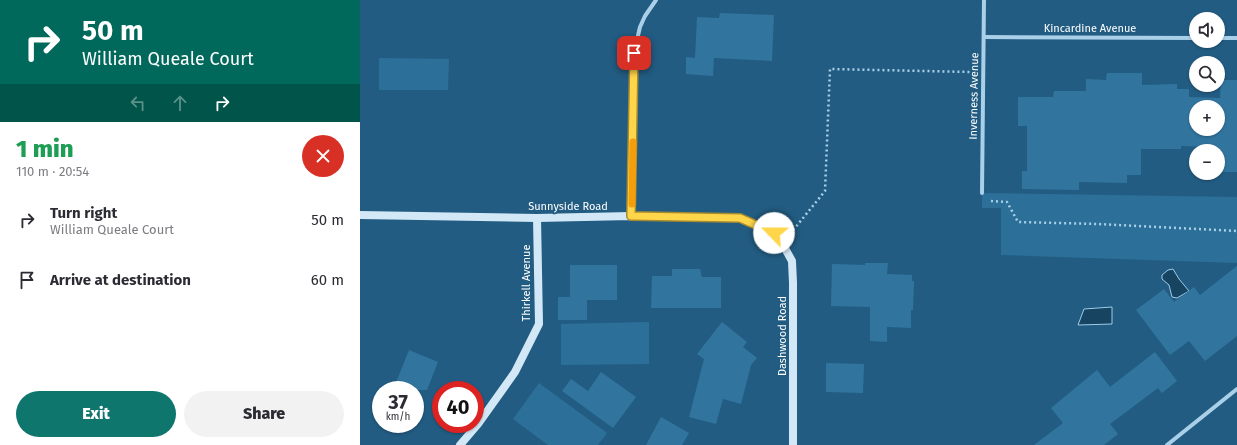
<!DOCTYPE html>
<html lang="en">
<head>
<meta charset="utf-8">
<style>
  :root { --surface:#fff; --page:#f2f2f3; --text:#2b2b33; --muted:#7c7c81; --accent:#0f766e }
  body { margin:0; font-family:"Fira Sans",sans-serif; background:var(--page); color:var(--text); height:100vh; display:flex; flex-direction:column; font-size:15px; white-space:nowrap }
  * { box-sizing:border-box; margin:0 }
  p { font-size:13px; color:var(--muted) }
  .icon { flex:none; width:22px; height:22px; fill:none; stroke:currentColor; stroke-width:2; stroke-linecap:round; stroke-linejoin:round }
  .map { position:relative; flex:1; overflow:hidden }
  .side { display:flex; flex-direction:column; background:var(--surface); width:360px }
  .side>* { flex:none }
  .banner { background:#00695c; color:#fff; overflow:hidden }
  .tools { position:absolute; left:829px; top:12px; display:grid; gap:8px }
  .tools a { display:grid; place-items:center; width:36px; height:36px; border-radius:50%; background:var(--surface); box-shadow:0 1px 3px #0004; font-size:20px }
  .speed { position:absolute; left:12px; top:381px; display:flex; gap:8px; font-size:20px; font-weight:700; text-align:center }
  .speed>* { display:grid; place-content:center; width:52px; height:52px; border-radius:50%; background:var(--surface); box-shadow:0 1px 3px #0004; line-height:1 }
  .speed small { font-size:10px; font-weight:400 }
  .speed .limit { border:6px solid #d22; background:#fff; color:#111 }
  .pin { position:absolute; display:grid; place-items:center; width:34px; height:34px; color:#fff; margin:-17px; border-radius:8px; box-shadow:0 2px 6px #0006 }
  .me { position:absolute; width:44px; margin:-22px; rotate:293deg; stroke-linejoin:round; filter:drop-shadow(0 0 3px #0008) }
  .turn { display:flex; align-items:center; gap:14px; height:84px; padding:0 16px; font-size:18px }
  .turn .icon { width:52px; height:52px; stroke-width:2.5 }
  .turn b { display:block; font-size:28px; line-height:34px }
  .lanes { display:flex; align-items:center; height:38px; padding:0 16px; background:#0003; justify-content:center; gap:20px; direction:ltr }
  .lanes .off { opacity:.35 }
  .round { display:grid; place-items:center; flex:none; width:42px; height:42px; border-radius:21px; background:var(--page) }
  .overview { display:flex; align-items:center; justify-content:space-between; height:68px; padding:0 16px }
  h1 { font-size:24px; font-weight:800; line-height:30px; color:#1e9e55 }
  .button { display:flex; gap:8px; margin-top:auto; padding:8px 16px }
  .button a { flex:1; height:46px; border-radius:24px; background:var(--accent); color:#fff; font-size:16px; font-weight:800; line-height:46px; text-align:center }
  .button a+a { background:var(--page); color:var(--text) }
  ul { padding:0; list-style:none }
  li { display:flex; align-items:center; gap:12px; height:60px; padding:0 16px }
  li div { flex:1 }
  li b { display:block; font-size:15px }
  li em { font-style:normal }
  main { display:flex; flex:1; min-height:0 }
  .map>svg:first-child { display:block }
</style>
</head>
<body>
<main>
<section class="side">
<div class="banner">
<div class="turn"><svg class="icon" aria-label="right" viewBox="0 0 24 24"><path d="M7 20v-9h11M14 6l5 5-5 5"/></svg><div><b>50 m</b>William Queale Court</div></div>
<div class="lanes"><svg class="icon off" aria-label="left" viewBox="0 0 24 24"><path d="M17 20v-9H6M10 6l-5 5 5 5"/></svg><svg class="icon off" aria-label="ahead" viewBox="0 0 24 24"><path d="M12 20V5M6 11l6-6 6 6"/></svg><svg class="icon" aria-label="right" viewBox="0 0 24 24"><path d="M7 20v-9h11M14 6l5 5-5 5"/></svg></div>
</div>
<div class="overview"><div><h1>1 min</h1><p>110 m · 20:54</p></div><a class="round" style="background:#d93025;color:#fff"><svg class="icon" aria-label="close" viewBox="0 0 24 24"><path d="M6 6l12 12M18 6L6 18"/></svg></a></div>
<ul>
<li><svg class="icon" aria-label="right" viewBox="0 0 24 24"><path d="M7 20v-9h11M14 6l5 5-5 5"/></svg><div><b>Turn right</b><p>William Queale Court</p></div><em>50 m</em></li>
<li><svg class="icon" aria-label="arrive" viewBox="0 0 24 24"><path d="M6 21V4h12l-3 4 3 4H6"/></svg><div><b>Arrive at destination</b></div><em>60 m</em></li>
</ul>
<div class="button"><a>Exit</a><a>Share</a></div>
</section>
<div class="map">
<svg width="877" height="445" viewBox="0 0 877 445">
  <rect width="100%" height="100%" fill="#225c82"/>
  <g fill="#2c709a">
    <polygon points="19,58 89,59 88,90 19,90"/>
    <polygon points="622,193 877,197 877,263 641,255 641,208 622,208"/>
    <polygon points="289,322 289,364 201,365 201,324"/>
    <polygon points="179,383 247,433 238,445 188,445 153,419"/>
  </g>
  <g fill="#174461" stroke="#9ccde9">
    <polygon points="813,269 819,279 829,291 817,298 812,297 809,285 802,279 802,275 808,270"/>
    <polygon points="752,307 752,324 718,325 724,309"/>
  </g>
  <g fill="#31759f" fill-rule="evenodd">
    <polygon points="360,13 414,15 412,61 354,58 353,76 326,74 326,57 335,58 337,17 359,18"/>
    <path d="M747 73H782V85L817 84V89H829V97L860 98 861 80H877V172H859L858 151H853V147L821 146V149H781V175H767V183L719 182V190L662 189V171H667V126H658V97H693L694 91H726V79L746 80ZM836 107H858V129H836Z"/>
    <polygon points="505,263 528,263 527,274 552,275 552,281 554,281 553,310 551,310 551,328 527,327 527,342 510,341 510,307 471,306 472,264 505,265"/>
    <polygon points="210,265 257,265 257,300 227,300 227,320 198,320 198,297 210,297"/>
    <polygon points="877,266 877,336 845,361 829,341 810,355 776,310 804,289 814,302 834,287 840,295"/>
    <polygon points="312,269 340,269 342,277 361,277 361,308 291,308 292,276 312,276"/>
    <polygon points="362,322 387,342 383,347 397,358 391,365 381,404 363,399 356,424 329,417 344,359 337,354"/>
    <polygon points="49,350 78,362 67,390 33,390"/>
    <polygon points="795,352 817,381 802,393 798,388 750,424 758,434 744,445 674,445 703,423 691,408 737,370 750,387"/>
    <polygon points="466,363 504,364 503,393 466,392"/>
    <polygon points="241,372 276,397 253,428 202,391 211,379 228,391"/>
    <polygon points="301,417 329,433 322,445 286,445"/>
  </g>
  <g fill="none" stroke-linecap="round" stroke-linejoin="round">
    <g stroke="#a9d0e8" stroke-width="2.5" stroke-dasharray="2 3" stroke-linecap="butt">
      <polyline points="631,201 647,202 658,222 738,224 877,231"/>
      <polyline points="430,234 465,191 470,69 611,72"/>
    </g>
    <g stroke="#a9d0e8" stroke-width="4">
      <polyline points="624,37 836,38"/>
      <polyline points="858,38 877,38"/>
      <polyline points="622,193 624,0"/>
      <polyline points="271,216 274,53 280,27 285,16 296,0"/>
      <polyline points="807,445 877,389"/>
    </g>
    <g stroke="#d3e8f6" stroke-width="8">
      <polyline points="0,215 177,218 271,216 380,218 413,233 422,243 432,261 433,283 433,445"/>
      <polyline points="100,445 118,424 155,372 179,324 177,218"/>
    </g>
  </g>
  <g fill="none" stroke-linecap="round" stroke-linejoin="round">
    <defs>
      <polyline id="route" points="274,53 271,216 380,218 414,233"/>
    </defs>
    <use href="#route" stroke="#a68a30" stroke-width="10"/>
    <use href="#route" stroke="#ffd54a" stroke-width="7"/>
    <polyline stroke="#f59e0b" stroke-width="7" points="272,204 273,142"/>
  </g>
  <g text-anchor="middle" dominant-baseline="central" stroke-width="4" stroke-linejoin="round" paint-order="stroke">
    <g font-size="11" fill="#fff" stroke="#225c82">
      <text x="730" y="28">Kincardine Avenue</text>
      <text transform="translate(614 96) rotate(-89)">Inverness Avenue</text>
      <text x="208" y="206">Sunnyside Road</text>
      <text transform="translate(166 283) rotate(-90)">Thirkell Avenue</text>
      <text transform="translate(422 336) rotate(-90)">Dashwood Road</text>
    </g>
  </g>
</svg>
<div class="tools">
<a><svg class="icon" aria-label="sound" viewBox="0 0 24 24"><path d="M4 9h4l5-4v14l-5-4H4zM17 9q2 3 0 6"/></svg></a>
<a><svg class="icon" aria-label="search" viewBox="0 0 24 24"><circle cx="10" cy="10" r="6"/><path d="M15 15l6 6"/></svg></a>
<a>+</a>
<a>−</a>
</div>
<div class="speed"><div>37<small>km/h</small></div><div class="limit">40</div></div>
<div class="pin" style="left:274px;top:53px;background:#d93025"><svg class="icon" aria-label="arrive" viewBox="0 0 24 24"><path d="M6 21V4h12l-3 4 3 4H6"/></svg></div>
<svg class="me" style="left:414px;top:233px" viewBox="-20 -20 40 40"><circle r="19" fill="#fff"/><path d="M0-13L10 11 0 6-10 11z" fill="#ffd54a"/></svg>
</div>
</main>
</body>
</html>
